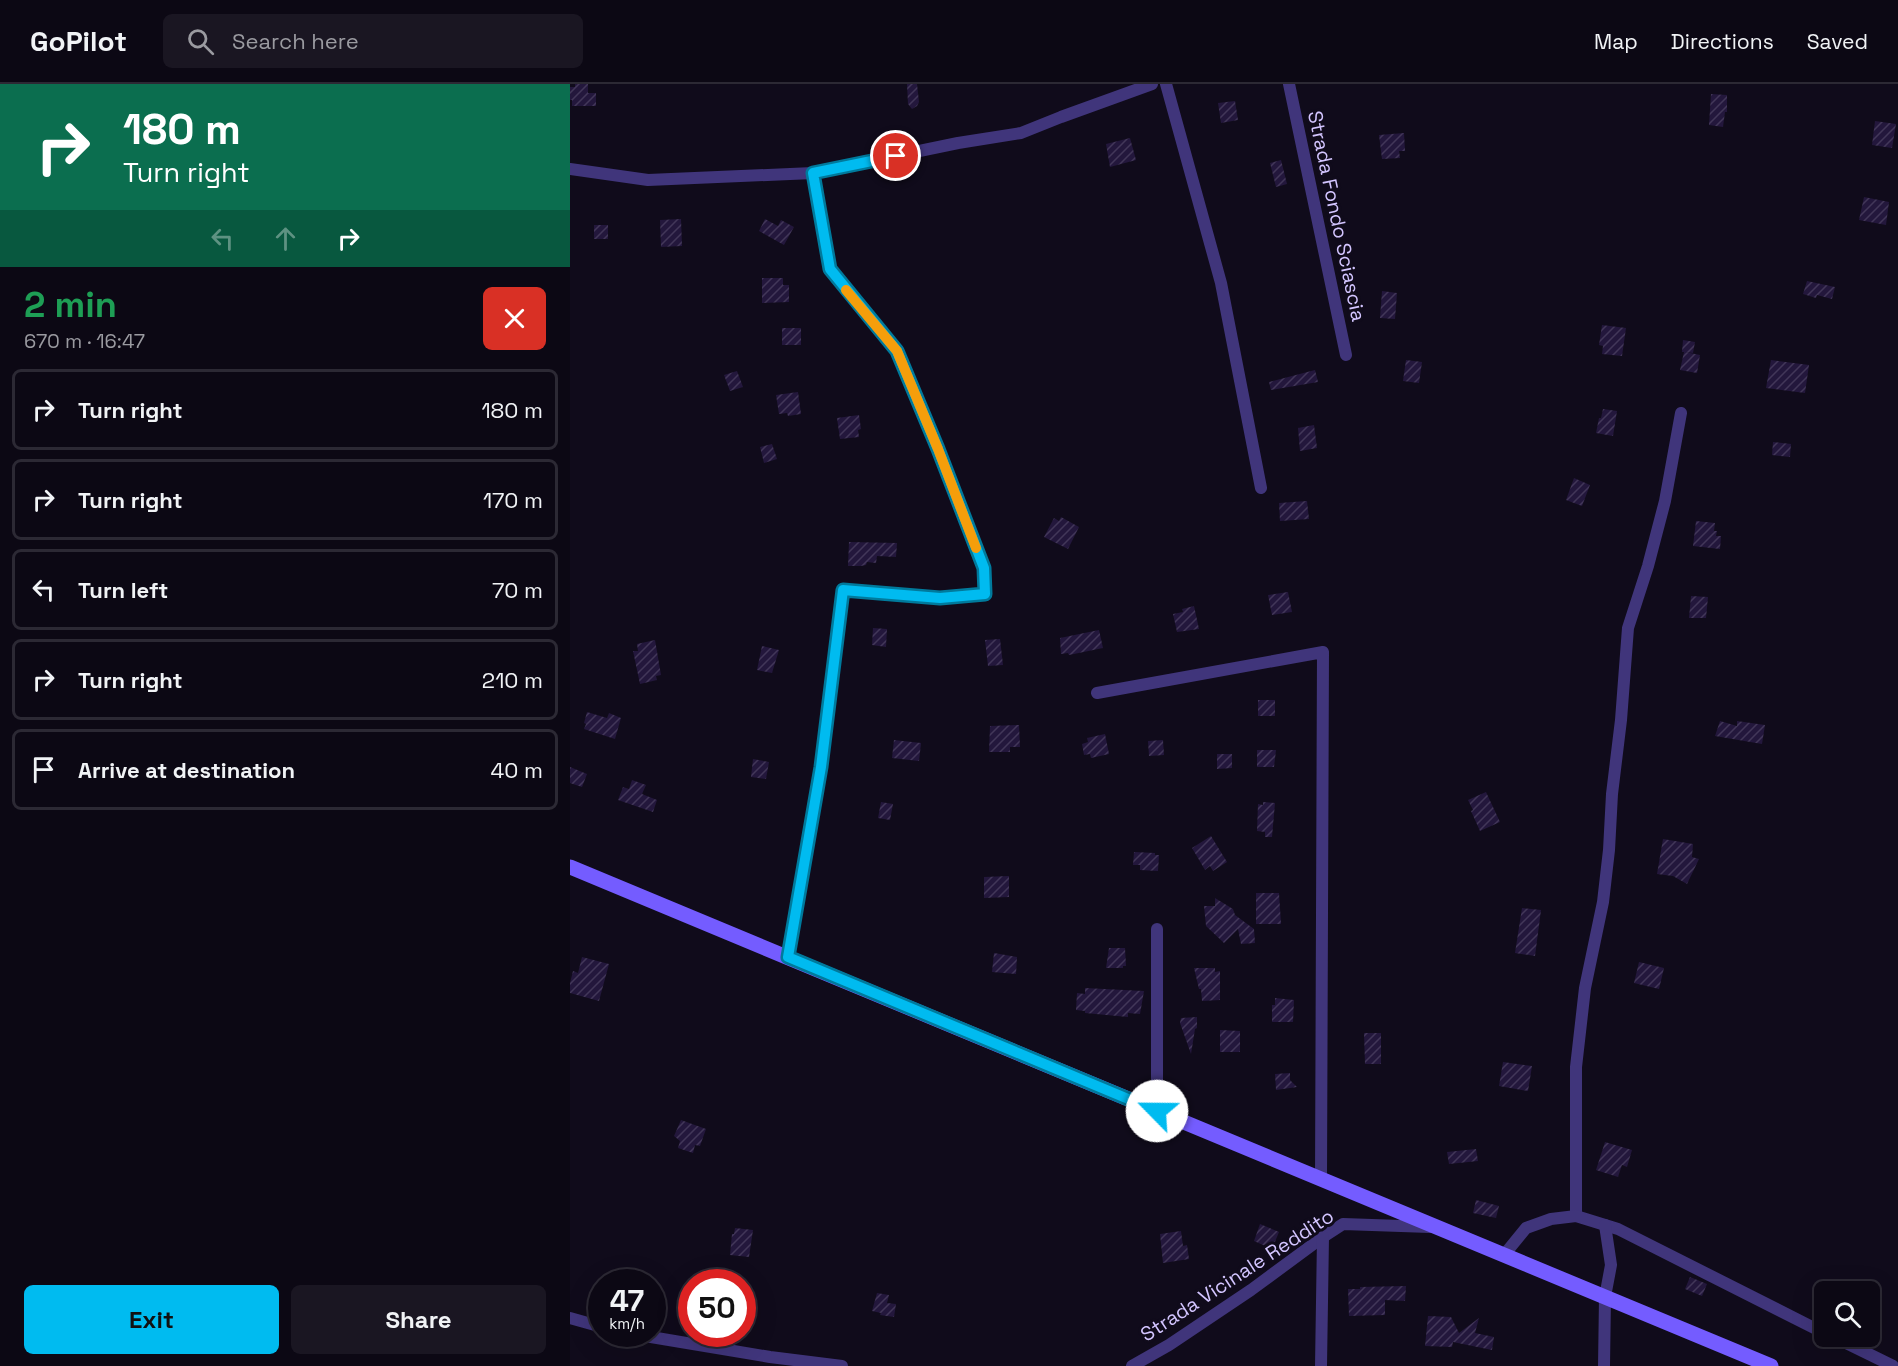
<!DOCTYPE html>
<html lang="en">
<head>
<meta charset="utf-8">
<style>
  :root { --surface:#0c0814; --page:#1a1622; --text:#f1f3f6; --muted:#9a9aa0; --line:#2c2934; --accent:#00bbf0 }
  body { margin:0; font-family:"Space Grotesk",sans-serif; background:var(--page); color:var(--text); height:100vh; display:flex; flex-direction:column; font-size:22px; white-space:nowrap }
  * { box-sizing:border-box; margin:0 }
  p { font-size:20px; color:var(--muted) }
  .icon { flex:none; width:33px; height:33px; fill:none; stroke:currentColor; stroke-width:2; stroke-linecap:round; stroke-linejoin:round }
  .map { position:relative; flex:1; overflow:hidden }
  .side { display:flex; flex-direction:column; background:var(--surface); width:570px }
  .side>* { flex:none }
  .top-card { background:#0b6e4f; color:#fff; overflow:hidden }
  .tools { position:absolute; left:1244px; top:1197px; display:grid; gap:12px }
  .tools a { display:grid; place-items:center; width:66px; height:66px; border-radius:9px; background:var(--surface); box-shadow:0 6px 24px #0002,0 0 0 2px var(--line); font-size:30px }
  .speed { position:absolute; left:18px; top:1185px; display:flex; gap:12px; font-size:30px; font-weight:700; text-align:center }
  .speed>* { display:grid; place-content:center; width:78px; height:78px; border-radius:50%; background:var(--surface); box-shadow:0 6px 24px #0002,0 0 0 2px var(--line); line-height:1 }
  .speed small { font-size:15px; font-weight:400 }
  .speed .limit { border:9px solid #d22; background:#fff; color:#111 }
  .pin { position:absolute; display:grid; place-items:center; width:51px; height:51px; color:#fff; margin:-26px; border:3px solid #fff; border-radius:50%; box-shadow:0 2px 6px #0007 }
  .me { position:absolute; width:66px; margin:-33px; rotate:293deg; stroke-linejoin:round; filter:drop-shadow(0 0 4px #0008) }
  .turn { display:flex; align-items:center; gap:21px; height:126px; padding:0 24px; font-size:27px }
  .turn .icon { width:78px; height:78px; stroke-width:2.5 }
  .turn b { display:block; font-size:42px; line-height:51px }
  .lanes { display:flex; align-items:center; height:57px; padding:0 24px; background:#0003; justify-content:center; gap:30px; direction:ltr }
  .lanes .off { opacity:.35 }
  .round { display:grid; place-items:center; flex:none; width:63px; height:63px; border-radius:9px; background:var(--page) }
  .head { display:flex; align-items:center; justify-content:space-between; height:102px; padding:0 24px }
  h1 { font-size:36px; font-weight:800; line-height:45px; color:#1e9e55 }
  .primary-button { display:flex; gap:12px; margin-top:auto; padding:12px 24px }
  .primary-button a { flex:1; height:69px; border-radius:9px; background:var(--accent); color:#111; font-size:24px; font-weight:800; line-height:69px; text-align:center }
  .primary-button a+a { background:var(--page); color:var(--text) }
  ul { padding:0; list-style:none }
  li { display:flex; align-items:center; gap:18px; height:81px; margin:0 12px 9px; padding:0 12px; border:3px solid var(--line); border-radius:9px }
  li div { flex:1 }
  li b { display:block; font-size:22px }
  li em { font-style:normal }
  header { display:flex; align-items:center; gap:36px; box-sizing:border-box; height:84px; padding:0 30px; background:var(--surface); border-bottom:2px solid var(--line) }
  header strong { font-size:28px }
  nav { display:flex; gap:33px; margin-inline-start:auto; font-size:21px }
  .search { width:420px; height:54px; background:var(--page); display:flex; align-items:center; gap:15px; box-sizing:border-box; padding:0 21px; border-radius:9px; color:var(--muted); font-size:22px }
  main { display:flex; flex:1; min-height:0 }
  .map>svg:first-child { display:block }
</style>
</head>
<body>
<header>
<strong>GoPilot</strong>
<div class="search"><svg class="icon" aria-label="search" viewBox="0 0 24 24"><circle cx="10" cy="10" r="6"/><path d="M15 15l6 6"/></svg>Search here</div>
<nav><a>Map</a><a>Directions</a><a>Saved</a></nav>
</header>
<main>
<section class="side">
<div class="top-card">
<div class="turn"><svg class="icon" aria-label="right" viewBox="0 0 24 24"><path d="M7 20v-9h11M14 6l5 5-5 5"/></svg><div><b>180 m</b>Turn right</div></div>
<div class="lanes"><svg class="icon off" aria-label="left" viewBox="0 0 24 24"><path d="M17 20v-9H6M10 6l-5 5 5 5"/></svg><svg class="icon off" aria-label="ahead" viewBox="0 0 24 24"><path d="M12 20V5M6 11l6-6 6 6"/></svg><svg class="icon" aria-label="right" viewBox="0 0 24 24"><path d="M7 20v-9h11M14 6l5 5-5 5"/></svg></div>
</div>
<div class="head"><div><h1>2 min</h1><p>670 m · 16:47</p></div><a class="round" style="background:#d93025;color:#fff"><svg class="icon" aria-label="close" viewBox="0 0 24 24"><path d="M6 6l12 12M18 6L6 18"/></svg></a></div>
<ul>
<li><svg class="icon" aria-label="right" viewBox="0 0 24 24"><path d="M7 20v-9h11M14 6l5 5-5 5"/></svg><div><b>Turn right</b></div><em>180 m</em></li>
<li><svg class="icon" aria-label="right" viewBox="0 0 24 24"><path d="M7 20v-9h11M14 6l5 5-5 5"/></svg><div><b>Turn right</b></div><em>170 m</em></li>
<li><svg class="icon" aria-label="left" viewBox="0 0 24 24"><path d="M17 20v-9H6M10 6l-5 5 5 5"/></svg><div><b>Turn left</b></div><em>70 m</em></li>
<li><svg class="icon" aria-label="right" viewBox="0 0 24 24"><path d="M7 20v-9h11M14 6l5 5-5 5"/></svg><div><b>Turn right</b></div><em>210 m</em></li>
<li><svg class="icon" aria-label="arrive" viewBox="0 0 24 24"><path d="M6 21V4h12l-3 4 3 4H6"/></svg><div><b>Arrive at destination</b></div><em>40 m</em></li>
</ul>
<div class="primary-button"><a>Exit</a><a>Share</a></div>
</section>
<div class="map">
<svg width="1328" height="1282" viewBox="0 0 1328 1282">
  <defs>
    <pattern id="building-hatch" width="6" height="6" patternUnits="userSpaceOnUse" patternTransform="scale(1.5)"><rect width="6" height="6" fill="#23173c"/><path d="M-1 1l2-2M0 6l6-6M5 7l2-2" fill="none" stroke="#423759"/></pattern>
  </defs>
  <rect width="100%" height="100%" fill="#100b1b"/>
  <g fill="url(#building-hatch)">
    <polygon points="5,0 18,0 18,9 26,9 26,22 2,22 2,16 0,16 0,3 5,3"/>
    <polygon points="337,0 347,0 349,18 347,22 342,25 338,20"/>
    <polygon points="1141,10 1157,11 1157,28 1155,28 1153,43 1139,41"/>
    <polygon points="665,17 668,36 651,39 648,19"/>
    <polygon points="1305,37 1326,40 1322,64 1302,61"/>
    <polygon points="834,49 835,67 829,67 830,74 812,75 809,51"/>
    <polygon points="560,54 566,76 540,83 536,60"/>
    <polygon points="711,76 717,100 706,103 700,79"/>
    <polygon points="1294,113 1319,118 1316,141 1289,136"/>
    <polygon points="111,135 112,162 91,163 90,136"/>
    <polygon points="195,135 208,142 211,136 224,143 214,161 189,147"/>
    <rect x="24" y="141" width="14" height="14"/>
    <polygon points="192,194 213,194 213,201 219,201 219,218 192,219"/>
    <polygon points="1237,197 1265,203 1262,215 1247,211 1246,214 1233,210"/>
    <polygon points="812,207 827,209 825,235 810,234"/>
    <polygon points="1032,241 1056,244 1052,272 1032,270 1033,262 1029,261"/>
    <rect x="212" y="244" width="19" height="17"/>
    <polygon points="1113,256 1125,258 1123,269 1115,268 1130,271 1127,289 1110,286 1114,268 1112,268"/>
    <polygon points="836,276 852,278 849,299 833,297"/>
    <polygon points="1201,276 1239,281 1235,309 1196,304"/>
    <polygon points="745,286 748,298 701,306 699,298"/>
    <polygon points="167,287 173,303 160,307 154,291"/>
    <polygon points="228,308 231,330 218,332 217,329 209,330 206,311"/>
    <polygon points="1033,325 1047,327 1043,352 1026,349 1029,334 1031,334"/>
    <polygon points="289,331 291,345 288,346 289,353 270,355 267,334"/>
    <polygon points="744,341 747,364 730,367 728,344"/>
    <polygon points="1203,358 1221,360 1220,373 1202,371"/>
    <polygon points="202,360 207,375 194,379 190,363"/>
    <polygon points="1004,394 1020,401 1012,422 996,416"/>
    <polygon points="737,417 739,435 710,437 709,419"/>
    <polygon points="491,433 509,443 498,465 474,453 484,434 489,437"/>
    <polygon points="1126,437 1145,439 1144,447 1147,447 1146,452 1151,452 1150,465 1123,462"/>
    <polygon points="279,458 327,459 326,473 307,472 306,479 297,478 296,481 291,482 278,482"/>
    <polygon points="718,508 722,528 702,531 698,511"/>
    <polygon points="1121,512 1138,513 1136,534 1119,534"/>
    <polygon points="624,522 629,545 607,548 603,530 613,528 612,525"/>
    <polygon points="303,544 317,545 316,563 302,561"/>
    <polygon points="529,546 533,564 499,571 498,569 491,570 490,554"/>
    <polygon points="430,555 433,581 418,582 415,556"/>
    <polygon points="85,556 91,591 86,592 87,596 70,600 63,567 68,567 67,560"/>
    <polygon points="192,562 209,566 202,589 187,586"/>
    <rect x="688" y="616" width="17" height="16"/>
    <polygon points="17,628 37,634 39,629 51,634 45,655 14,645 16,640 14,639"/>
    <polygon points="1150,637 1167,642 1167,637 1195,641 1192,660 1145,652"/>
    <polygon points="449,641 450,663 440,663 440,668 419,668 420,642"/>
    <polygon points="535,650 539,670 521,674 520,670 514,671 512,660 518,658 517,654"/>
    <polygon points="324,656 351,659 349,677 322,674"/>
    <polygon points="593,656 594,671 579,672 578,657"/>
    <polygon points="687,666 706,666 704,683 687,683"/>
    <polygon points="647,670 662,670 662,684 647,685"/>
    <polygon points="183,675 199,678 196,695 181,693"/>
    <polygon points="0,683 17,690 12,703 0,699"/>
    <polygon points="62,696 76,701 72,710 87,716 83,728 48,716 53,703 59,705"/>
    <polygon points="916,708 930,738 910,747 901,727 903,726 898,716"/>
    <polygon points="311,718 323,720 320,736 308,734"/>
    <polygon points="693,718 705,719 702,753 695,753 695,748 687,747 688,720 693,721"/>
    <polygon points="641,752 657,778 643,787 640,782 635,786 622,764"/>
    <polygon points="1093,755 1123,760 1122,773 1129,775 1117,800 1103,792 1087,790"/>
    <polygon points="564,768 585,769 585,771 589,771 588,787 570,786 570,781 563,781"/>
    <polygon points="439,792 439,813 414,814 414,793"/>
    <polygon points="686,809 709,809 711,840 686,840"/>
    <polygon points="645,814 663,825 665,831 684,845 685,859 671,860 668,845 654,859 636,842 634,822 645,822"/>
    <polygon points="952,824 971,826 965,872 945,869"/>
    <polygon points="539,864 555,864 556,882 553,882 553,884 536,884"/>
    <polygon points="424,869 447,873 446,890 422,888"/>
    <polygon points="12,873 39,880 29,917 0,909 0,899 3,887 8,889"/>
    <polygon points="1069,878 1094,884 1089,905 1064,899"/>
    <polygon points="624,884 645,884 645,888 650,887 650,916 632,917 631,905 629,905"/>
    <polygon points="515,904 574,907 570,930 558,929 558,933 515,929 515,927 506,926 507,909 515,910"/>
    <polygon points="705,914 724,916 723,938 702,938 702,921 705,921"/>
    <polygon points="627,933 627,944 625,945 621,970 610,939 611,934"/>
    <polygon points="650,946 670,947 670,968 650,968"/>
    <polygon points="794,949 811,949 811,980 795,980"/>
    <polygon points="933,978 962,982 958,1007 929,1002"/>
    <polygon points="720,989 720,996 727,1003 706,1006 705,990"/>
    <polygon points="111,1036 136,1045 130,1062 125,1061 123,1069 108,1064 110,1057 104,1052"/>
    <polygon points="1035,1058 1062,1066 1057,1083 1052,1081 1048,1093 1026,1086"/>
    <polygon points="906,1065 908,1077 879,1080 877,1068"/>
    <polygon points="906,1116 929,1122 926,1134 903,1129"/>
    <polygon points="690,1140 709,1148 702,1165 684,1157"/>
    <polygon points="165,1144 183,1146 179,1173 160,1171 162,1150 164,1150"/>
    <polygon points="611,1147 613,1162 617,1161 619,1175 593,1179 590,1150"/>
    <polygon points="1120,1193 1137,1200 1132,1212 1115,1205"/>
    <polygon points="836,1202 835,1217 815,1216 815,1231 779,1232 778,1205 790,1205 790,1203"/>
    <polygon points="307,1209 319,1211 317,1219 326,1220 324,1233 310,1231 311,1229 302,1227"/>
    <polygon points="858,1232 881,1233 889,1249 909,1234 905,1249 924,1253 922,1266 883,1258 882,1263 855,1262"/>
  </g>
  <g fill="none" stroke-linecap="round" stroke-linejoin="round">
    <g stroke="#40357b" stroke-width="12">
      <polyline points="596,0 651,199 691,404"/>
      <polyline points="719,0 776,271"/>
      <polyline points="0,85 78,96 243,89 260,185 327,267 368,365 414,484 415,510 370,514 273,506 251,683 218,874"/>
      <polyline points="243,89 388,59 451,49 491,33 582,0"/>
      <polyline points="527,609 753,568 751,1095"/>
      <polyline points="587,845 587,1027"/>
      <polyline points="1006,1132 1006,983 1015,904 1033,818 1039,766 1042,710 1051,636 1058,544 1078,482 1095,417 1111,329"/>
      <polyline points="934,1171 956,1144 981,1135 1006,1132 1048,1145 1254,1249"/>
      <polyline points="0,1234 32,1243"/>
      <polyline points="63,1250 200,1273 272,1282"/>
      <polyline points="1262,1252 1323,1282"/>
      <polyline points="562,1282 599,1261 681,1206 753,1153 773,1140 860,1143"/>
      <polyline points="751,1282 753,1153"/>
      <polyline points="1034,1282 1035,1213 1041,1181 1035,1141"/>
    </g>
    <polyline stroke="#745cff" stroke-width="15" points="0,783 1201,1282"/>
  </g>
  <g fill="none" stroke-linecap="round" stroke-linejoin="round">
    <defs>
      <polyline id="route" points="326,72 243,89 260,185 327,267 368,365 414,484 415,510 370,514 273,506 251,683 218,873 587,1027"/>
    </defs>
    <use href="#route" stroke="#007a9c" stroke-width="15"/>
    <use href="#route" stroke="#00bbf0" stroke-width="10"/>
    <polyline stroke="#f59e0b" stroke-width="10" points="276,206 327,267 368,365 406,464"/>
  </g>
  <g text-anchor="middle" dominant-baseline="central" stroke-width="6" stroke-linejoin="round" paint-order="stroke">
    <g font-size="20" fill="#d3c5ff" stroke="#100b1b">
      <text transform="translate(767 132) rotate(78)">Strada Fondo Sciascia</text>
      <text transform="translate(667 1191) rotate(-33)">Strada Vicinale Reddito</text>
    </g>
  </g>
</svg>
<div class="tools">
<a><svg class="icon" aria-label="search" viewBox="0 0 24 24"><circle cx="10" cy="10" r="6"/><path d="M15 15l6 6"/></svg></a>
</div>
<div class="speed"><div>47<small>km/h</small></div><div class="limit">50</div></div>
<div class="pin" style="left:326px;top:72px;background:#d93025"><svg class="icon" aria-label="arrive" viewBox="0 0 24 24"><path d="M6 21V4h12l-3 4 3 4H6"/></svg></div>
<svg class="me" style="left:587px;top:1027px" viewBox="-20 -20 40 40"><circle r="19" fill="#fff"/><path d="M0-13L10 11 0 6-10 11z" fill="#00bbf0"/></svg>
</div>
</main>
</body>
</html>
